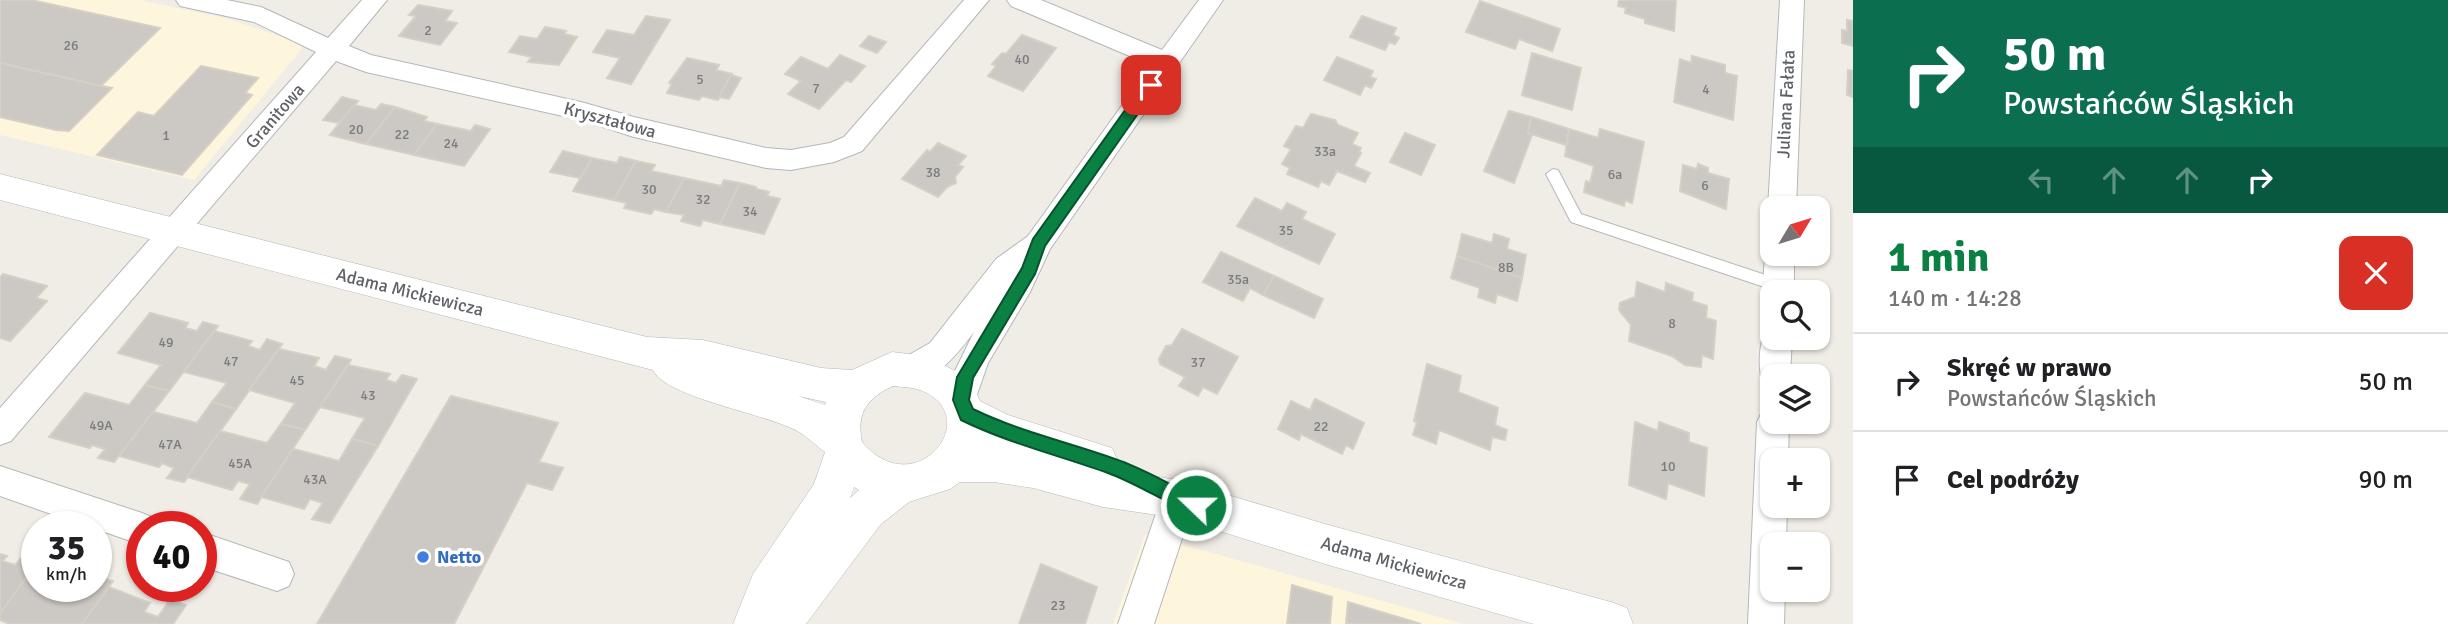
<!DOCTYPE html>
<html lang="pl">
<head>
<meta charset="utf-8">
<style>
  :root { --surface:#fff; --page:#f2f2f2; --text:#202124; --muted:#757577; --line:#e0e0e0; --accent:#0b8043 }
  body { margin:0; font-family:Signika,sans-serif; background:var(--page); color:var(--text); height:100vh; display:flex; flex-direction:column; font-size:26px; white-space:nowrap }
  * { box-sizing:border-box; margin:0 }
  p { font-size:23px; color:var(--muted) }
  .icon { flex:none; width:38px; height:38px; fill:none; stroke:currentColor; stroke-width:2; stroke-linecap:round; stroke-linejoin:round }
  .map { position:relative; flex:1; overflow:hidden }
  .panel { display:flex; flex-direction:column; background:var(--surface); width:595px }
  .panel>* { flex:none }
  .banner { background:#0b6e4f; color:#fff; overflow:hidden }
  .needle { width:46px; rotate:52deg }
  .tools { position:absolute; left:1760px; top:196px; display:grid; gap:14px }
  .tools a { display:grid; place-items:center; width:70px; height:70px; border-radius:14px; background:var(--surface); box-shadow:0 2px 5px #0004; font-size:35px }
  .speed { position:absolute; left:21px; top:511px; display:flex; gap:14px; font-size:35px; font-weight:700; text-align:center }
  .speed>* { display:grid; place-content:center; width:91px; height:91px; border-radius:50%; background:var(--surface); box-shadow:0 2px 5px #0004; line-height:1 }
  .speed small { font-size:18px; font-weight:400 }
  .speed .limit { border:10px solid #d22; background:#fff; color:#111 }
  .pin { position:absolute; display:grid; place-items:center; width:60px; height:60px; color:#fff; margin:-30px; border-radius:14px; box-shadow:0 4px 10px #0006 }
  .me { position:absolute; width:77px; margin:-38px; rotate:292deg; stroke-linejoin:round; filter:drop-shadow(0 0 5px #0008) }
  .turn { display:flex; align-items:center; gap:24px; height:147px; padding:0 35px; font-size:32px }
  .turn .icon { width:91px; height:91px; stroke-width:2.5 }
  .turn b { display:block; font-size:49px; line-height:60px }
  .lanes { display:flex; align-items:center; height:66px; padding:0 35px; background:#0003; justify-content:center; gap:35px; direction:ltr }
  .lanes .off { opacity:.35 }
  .round { display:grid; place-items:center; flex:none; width:74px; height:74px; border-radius:14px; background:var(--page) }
  .summary { display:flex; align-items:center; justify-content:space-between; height:119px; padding:0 35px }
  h1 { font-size:42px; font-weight:700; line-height:52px; color:var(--accent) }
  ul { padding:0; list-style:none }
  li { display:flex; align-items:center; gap:21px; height:98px; padding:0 35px; border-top:2px solid var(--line) }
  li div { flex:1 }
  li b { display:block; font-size:26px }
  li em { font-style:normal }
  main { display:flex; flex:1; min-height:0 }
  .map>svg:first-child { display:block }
</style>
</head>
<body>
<main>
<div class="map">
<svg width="1853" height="624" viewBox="0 0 1853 624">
  <rect width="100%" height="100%" fill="#f0ede6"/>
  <g fill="#fef5dd">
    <polygon points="0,0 141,0 229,19 305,45 194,180 0,135"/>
    <polygon points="1145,534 1464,624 1113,624"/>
  </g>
  <g fill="#ccc8c3" stroke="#d5cfc4" stroke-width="2">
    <polygon points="0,0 31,0 160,28 101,86 0,63"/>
    <polygon points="1619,0 1676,0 1674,31 1645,23 1645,19 1625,13 1626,8 1618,6"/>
    <polygon points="1480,1 1560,29 1552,51 1519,39 1515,49 1466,32"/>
    <polygon points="418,5 452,11 445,21 457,23 440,45 399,36 416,16 409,15"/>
    <polygon points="646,16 670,20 631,84 607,78 620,58 593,52 607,30 634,35"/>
    <polygon points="1362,16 1396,28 1393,35 1399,38 1395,44 1389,42 1385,50 1350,37"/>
    <polygon points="1847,20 1853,21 1853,46 1842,43 1842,30 1847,31"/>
    <polygon points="545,27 566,31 564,34 577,37 559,65 528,62 532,57 509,52 520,36 537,39"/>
    <polygon points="1022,35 1056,48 1023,91 988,76 996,66 992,64 1002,53 1006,54"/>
    <polygon points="869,36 886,42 877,53 860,46"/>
    <polygon points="1532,53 1581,68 1572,110 1522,95"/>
    <polygon points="840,55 865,66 851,82 846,80 819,109 788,94 801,81 785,74 801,57 828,69"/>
    <polygon points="1692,56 1725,65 1725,73 1737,76 1733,120 1674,102 1680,59 1691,63"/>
    <polygon points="1337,57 1373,71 1370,77 1376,79 1371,88 1365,85 1360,95 1324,80"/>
    <polygon points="687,58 719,65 716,70 732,74 718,100 702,96 699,100 667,93 672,84 669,83"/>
    <polygon points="0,63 101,86 112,88 69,131 56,130 0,117"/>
    <polygon points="201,66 258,78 245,93 252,95 182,175 97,155 138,112 154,116"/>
    <polygon points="1848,70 1853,71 1853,97 1847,95"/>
    <polygon points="731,75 741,78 729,99 719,97"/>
    <polygon points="342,97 358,101 339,123 323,120"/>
    <polygon points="381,104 395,107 366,144 330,135 354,105 376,110"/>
    <polygon points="395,107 427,117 424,121 437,124 414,155 366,144"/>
    <polygon points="1509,111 1531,117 1528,133 1532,135 1514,183 1484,171"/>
    <polygon points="1311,114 1335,120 1338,125 1358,133 1352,144 1361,148 1359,152 1361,153 1354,166 1370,173 1365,182 1337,171 1329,185 1321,181 1318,187 1287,174 1290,168 1282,164 1291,149 1284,146 1296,126 1303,128"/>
    <polygon points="1531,117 1569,129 1566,145 1528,133"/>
    <polygon points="437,124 471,131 475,125 490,129 464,166 414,155"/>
    <polygon points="1569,129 1598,138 1600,129 1644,142 1632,203 1625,200 1624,206 1584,192 1586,181 1590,183 1594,166 1565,156"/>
    <polygon points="1405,133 1435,145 1421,175 1390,162"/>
    <polygon points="938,143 966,156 958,165 963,167 955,177 956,183 947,187 938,197 902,179 927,150 930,152"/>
    <polygon points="563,151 592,158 580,178 550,172"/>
    <polygon points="620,157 636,161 614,200 573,191 592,158 617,163"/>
    <polygon points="636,161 655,165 651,171 684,178 666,212 654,209 651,214 624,208 627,203 614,200"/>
    <polygon points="1698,164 1708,168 1708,173 1729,179 1726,209 1680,191 1683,165 1697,169"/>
    <polygon points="684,178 721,186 724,180 740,183 720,224 703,220 700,226 681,221 684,215 666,212"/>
    <polygon points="740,183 756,187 756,189 769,192 767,196 780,199 764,234 720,224"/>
    <polygon points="1255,198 1282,211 1287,203 1306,212 1302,219 1335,234 1319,264 1237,226"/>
    <polygon points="1462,234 1492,243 1494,234 1509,239 1507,249 1526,255 1522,278 1457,256"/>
    <polygon points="1221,252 1274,276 1263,295 1250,288 1243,301 1203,282"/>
    <polygon points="1457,256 1522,278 1517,301 1497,294 1495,303 1478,297 1480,288 1451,278"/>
    <polygon points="3,274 47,286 36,298 47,301 10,341 0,338 0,278"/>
    <polygon points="1274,276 1323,299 1314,318 1263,295"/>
    <polygon points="1637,282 1665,292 1666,283 1693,293 1692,301 1707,306 1706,318 1716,321 1713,359 1702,355 1701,367 1685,365 1672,356 1629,341 1631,325 1619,310 1620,303 1635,297"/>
    <polygon points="150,313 188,323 185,328 197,331 203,322 218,326 169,391 145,385 161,365 118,353"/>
    <polygon points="1182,329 1238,357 1217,394 1203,387 1198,396 1179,386 1185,377 1160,364 1159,359 1166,346 1172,345"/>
    <polygon points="214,331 252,341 248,346 260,350 267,339 282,344 236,409 212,402 227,383 184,372"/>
    <polygon points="279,349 319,358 314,366 326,370 335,356 351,360 305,430 281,424 295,403 249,390"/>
    <polygon points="1427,364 1461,376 1458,392 1498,408 1495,425 1507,430 1505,440 1492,437 1490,450 1439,430 1436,444 1413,435 1417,422 1414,421"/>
    <polygon points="348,365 390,374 386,380 396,383 402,375 417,379 378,446 352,439 365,418 320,407"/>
    <polygon points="145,385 169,391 114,462 98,458 105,449 92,445 90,448 49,437 85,393 129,405"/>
    <polygon points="451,396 558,423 539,462 563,468 552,490 527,483 454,624 317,624"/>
    <polygon points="1315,399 1364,423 1353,449 1346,445 1342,454 1301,434 1299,440 1278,429 1291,401 1310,410"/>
    <polygon points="212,402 236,409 184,482 167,478 174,468 162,463 159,467 119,456 153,412 197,423"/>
    <polygon points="1635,422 1658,431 1659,422 1689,433 1689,442 1707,448 1704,496 1668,483 1666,499 1629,485"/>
    <polygon points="281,424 305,430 257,504 240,499 250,484 238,481 232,490 187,477 220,431 267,443"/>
    <polygon points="352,439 378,446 330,523 312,519 323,503 310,499 304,509 261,497 293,449 339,461"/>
    <polygon points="0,554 7,556 2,561 15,565 25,554 37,557 37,565 0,613"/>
    <polygon points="1041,564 1097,587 1085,624 1019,624"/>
    <polygon points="36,565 37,586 73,586 71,589 84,593 89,586 96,586 96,576 113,581 82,624 10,624 0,620 0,613"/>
    <polygon points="1292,585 1332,597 1330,624 1287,624"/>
    <polygon points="109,587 150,603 144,612 158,617 170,600 186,605 173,624 82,624"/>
    <polygon points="1348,602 1421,624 1346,624"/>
  </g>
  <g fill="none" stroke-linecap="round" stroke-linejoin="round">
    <defs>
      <polygon id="service" points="1553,169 1558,170 1581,214 1784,281 1787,286 1784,291 1779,292 1571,222 1546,174"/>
      <g id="minor">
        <polygon points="176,0 227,0 261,7 328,38 362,0 387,0 349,46 371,55 581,102 634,117 766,148 791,150 830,143 844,137 964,0 989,0 862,151 834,162 791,170 766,168 634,137 581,120 366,72 336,61 11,441 0,445 0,408 316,52 254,22 180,6"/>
        <path d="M1007 0H1041L1162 50 1199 0H1223L1050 249 1030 292 988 363 972 409 961 413 950 409 945 399 951 379 974 332C958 353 931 390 900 378L896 369 900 360 930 343 996 259 1028 236 1151 65 1011 6Z"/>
        <polygon points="1780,0 1804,0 1796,208 1773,208 1773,216 1768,208"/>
        <path d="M1773 245V254H1794V292H1773V302L1769 301C1762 287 1761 255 1773 245Z"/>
        <path d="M1773 327V338H1792L1790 376H1773V389L1764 386C1757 370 1759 344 1766 329Z"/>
        <polygon points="1773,408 1773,422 1789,422 1788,460 1773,460 1773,506 1787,506 1786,544 1773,544 1773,590 1785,590 1784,624 1748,624 1757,422 1762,412"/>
        <polygon points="0,466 142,513 154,518 158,527 142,527 142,545 96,529 96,527 88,527 0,496"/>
        <polygon points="1178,483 1190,488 1195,499 1154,624 1118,624 1161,499 1166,488"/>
        <polygon points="201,532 289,562 294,574 289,586 277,591 201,566"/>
      </g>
      <path id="tertiary" d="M0 174 647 337 703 340 821 368 852 370 892 352 924 356 960 373 975 390 980 401 1008 415 1112 448 1118 461 1114 470 1178 480 1325 524 1611 602 1627 608 1633 624H1534L1325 564 1178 518 1103 507 1033 488 994 482H960L950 489 909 502 881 524 806 624H733L753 574 814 484 825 452C816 446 808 437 799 432 769 414 666 398 653 370L0 200ZM893 386C902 387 912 387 920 390 987 415 916 506 862 442 856 413 867 398 893 386ZM798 396 826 402 825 405ZM854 487 859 490 850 498Z"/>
    </defs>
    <use href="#service" stroke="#b3b7bb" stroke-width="2"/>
    <use href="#minor" stroke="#b3b7bb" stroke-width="2"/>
    <use href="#tertiary" stroke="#b3b7bb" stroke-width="1"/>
    <use href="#service" fill="#fff" fill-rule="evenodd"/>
    <use href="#minor" fill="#fff" fill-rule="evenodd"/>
    <use href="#tertiary" fill="#fff" fill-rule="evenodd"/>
  </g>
  <path fill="#0b8043" stroke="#07532c" stroke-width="2" d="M1151 80 1156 81V88L1045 246 1035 274 973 378 969 400 973 409C1018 431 1067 442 1115 459 1145 469 1173 487 1202 499L1205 505 1202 510 1196 513C1165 503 1138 484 1108 473 1058 455 1008 443 961 420L953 400 957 377 1022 268 1033 239 1146 81Z"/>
  <circle fill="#3f7fe0" stroke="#fff" stroke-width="2.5" cx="423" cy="557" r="7"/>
  <g text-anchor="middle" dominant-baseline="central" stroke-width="7" stroke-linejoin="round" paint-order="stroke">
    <g font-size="14" fill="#7a7c7e">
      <text x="428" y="30">2</text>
      <text x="71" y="45">26</text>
      <text x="1022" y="59">40</text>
      <text x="700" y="79">5</text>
      <text x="816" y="88">7</text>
      <text x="1706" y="89">4</text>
      <text x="356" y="129">20</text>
      <text x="402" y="134">22</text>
      <text x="166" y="135">1</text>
      <text x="451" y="143">24</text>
      <text x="1325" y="151">33a</text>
      <text x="933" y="172">38</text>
      <text x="1615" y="174">6a</text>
      <text x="1705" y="185">6</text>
      <text x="649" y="189">30</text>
      <text x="703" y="199">32</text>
      <text x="750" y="211">34</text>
      <text x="1286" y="230">35</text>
      <text x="1506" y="267">8B</text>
      <text x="1238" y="279">35a</text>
      <text x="1672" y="323">8</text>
      <text x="166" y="342">49</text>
      <text x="231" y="361">47</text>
      <text x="1198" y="362">37</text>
      <text x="297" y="380">45</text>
      <text x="368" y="395">43</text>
      <text x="101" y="425">49A</text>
      <text x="1321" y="426">22</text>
      <text x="170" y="444">47A</text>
      <text x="240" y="463">45A</text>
      <text x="1668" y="466">10</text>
      <text x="315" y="479">43A</text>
      <text x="1058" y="605">23</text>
    </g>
    <g font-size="18" fill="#5e6267" stroke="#fff">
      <text transform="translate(1786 104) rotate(-87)">Juliana Fałata</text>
      <text transform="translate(275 116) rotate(-49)">Granitowa</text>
      <text transform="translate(610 120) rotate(15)">Kryształowa</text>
      <text transform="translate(410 292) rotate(14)">Adama Mickiewicza</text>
      <text transform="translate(1394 563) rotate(16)">Adama Mickiewicza</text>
    </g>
    <g font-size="18" font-weight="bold" fill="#366cbe" stroke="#fff" text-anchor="start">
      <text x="437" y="557">Netto</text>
    </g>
  </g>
</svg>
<div class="tools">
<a><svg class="needle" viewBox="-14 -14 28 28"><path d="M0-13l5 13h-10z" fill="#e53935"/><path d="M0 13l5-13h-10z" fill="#757577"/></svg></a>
<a><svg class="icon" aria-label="search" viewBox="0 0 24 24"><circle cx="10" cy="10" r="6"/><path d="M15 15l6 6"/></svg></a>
<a><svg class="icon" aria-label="layers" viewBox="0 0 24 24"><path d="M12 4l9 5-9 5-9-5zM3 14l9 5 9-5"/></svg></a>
<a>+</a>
<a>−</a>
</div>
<div class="speed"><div>35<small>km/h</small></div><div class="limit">40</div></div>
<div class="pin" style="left:1151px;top:85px;background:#d93025"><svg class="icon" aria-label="arrive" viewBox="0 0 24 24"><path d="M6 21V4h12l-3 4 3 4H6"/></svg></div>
<svg class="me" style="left:1196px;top:505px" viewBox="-20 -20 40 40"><circle r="17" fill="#0b8043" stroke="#fff" stroke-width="3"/><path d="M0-11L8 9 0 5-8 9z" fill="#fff"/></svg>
</div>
<section class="panel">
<div class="banner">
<div class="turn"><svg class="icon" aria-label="right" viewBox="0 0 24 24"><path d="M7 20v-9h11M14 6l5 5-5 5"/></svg><div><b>50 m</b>Powstańców Śląskich</div></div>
<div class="lanes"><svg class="icon off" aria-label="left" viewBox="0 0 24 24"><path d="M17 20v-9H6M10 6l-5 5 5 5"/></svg><svg class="icon off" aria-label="ahead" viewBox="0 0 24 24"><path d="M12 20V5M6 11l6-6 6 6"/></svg><svg class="icon off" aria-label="ahead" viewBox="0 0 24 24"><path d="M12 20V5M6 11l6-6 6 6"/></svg><svg class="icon" aria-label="right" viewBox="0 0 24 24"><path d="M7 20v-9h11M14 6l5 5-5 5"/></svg></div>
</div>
<div class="summary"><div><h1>1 min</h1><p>140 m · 14:28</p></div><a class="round" style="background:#d93025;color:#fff"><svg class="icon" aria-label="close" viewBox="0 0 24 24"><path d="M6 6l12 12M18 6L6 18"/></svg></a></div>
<ul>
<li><svg class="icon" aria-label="right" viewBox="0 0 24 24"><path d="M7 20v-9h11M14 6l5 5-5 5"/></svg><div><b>Skręć w prawo</b><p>Powstańców Śląskich</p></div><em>50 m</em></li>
<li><svg class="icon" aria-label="arrive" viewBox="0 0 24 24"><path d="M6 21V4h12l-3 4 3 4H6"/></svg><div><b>Cel podróży</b></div><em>90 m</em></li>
</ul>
</section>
</main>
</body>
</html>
